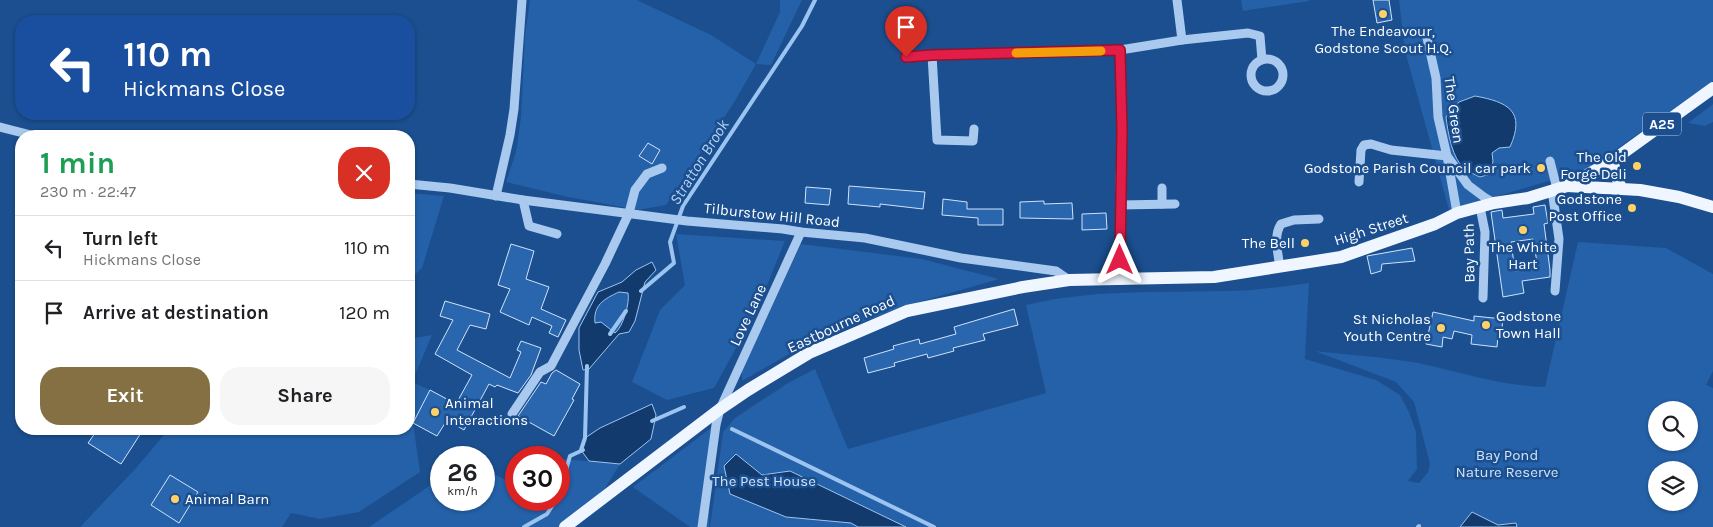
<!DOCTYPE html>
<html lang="en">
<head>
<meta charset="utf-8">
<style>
  :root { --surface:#fff; --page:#f6f6f6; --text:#202124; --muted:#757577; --line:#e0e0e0; --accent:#847042 }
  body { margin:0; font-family:Karla,sans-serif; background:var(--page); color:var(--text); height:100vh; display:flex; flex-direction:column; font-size:19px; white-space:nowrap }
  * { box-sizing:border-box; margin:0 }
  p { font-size:16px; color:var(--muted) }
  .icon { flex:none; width:28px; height:28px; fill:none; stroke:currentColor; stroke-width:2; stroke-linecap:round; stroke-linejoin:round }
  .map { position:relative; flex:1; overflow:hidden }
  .drawer { position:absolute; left:15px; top:130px; width:400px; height:305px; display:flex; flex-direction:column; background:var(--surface); border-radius:20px; box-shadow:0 1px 4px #0004 }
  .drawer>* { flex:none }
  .top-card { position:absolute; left:15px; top:15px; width:400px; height:105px; border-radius:20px; box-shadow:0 1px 4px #0004; background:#1a4fa0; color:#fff; overflow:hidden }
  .tools { position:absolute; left:1648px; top:401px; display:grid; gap:10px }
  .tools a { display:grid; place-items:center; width:50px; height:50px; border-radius:50%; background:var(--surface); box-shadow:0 1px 4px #0004; font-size:25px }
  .speed { position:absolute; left:430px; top:446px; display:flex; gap:10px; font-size:25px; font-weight:700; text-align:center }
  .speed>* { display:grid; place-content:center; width:65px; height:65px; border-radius:50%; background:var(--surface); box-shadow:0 1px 4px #0004; line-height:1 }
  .speed small { font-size:12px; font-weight:400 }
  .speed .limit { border:8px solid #d22; background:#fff; color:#111 }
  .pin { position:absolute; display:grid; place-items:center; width:42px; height:42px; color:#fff; margin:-51px -21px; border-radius:50% 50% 50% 0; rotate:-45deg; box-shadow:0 0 5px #0007 }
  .pin .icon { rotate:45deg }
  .me { position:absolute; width:55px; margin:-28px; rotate:0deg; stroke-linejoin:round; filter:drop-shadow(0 0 4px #0008) }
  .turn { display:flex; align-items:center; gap:18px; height:105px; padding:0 25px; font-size:22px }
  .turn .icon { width:65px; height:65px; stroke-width:2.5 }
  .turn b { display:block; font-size:35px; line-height:42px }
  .round { display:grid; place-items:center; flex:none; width:52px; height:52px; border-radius:20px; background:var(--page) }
  .summary { display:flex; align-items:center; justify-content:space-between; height:85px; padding:0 25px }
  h1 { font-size:30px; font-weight:700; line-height:38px; color:#1e9e55 }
  .button { display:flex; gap:10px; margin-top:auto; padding:10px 25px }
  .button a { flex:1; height:58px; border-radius:20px; background:var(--accent); color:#fff; font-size:20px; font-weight:700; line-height:58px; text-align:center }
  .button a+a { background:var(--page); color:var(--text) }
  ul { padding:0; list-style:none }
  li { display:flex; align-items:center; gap:15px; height:65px; padding:0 25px; border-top:1px solid var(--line) }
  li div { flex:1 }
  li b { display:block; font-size:19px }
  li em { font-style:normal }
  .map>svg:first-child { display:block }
</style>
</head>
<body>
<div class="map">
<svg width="1713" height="527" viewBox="0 0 1713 527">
  <rect width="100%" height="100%" fill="#1b4f8f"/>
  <g fill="#2461a8" fill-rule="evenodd">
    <polygon points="530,0 637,0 711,35 756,64 780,12 780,0 802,0 771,65 756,64 735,101 666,205 638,210 568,197 506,182 516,152 521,117 525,35"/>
    <polygon points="1241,0 1309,0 1309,1 1243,11"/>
    <polygon points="1399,0 1713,0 1713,81 1587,170 1449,210 1405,51"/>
    <polygon points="1713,104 1713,122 1705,126 1688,123"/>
    <polygon points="409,193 444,196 422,268 409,280"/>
    <polygon points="676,234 785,241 756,312 714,388 667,400 632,382 660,310 685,285"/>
    <path d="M1578 242 1666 248 1713 274V371L1706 385 1713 388V527H710L723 432 735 418 788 383 815 369 848 449 1046 393 1026 305C1100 287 1177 294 1252 290 1271 288 1290 286 1309 283L1305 359 1376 380 1400 395 1409 412 1416 432 1417 469 1408 481 1419 483 1428 472 1430 464 1414 402 1396 382 1315 351C1349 355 1384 357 1418 363 1460 372 1502 386 1545 387ZM1656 410H1689V442H1656ZM1656 470H1689V502H1656Z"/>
    <polygon points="801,244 922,259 999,279 905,306 810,342 742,381 742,371"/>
    <path d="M619 292 628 293C629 303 623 327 615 334L610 329 595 323C594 304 603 299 619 292Z"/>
    <polygon points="432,335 412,382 430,390 413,423 420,472 359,512 320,519 291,513 282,527 80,527 136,468 169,429 409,429 409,339"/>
    <polygon points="711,428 709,527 690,527 633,487"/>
    <polygon points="563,459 620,464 596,503 565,527 369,527 441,478 441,500 484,500 484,469 516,485 516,500 559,500 559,465"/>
  </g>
  <g fill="#123a6d" stroke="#9cc4f0" fill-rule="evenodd">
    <path d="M1475 96C1508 102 1526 111 1510 147L1499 148 1492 153 1493 161 1490 174 1480 177C1475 175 1470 172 1465 169 1452 159 1448 133 1446 117L1459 102Z"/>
    <path d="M652 262 656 270 645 282 635 321 629 332 619 334 589 369 583 370 579 350V328L598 292 622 282 636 270ZM619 292 628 293C630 303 623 327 615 333L601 322 595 323C593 305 604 299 619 292Z"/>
    <polygon points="652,404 656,415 651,439 620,464 589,461 581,450 585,438 600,428"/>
    <polygon points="736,454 762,475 790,471 906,527 858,527 851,523 786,517 730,494 724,466"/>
    <polygon points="1472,512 1498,525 1516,523 1517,527 1460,527"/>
  </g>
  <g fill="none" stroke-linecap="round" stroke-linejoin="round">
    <g stroke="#9cc4f0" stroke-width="4">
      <polyline points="641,291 674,263 670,242 683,206 802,26 815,0"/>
      <polyline points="610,334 626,311"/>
      <polyline points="652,421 684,407"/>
      <polyline points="732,429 934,527"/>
      <polyline points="581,450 585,438 587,366"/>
      <polyline points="559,495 570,456 583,450"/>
      <polyline points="524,527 547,514 556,500"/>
      <polyline points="1418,527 1419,526"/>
    </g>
  </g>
  <g fill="#2a66ad" stroke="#cfe3fa" fill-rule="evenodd">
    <polygon points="1373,0 1389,0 1392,20 1377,23"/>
    <polygon points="648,143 660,150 652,164 639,156"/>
    <polygon points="849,186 925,192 923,209 880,204 880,207 848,204"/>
    <polygon points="806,187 831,189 829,205 805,203"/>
    <polygon points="943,199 967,202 967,209 1003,209 1003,225 978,225 978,218 942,215"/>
    <polygon points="1044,201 1044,204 1072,203 1073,219 1020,218 1020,202"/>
    <path d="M1545 205 1548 223 1544 224 1550 270V277L1522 281 1524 293 1503 297 1491 212 1502 210 1503 218 1534 214 1533 207ZM1533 239 1538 268 1515 271 1511 242Z"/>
    <polygon points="1106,213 1107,229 1082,230 1082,214"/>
    <polygon points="511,244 534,251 526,279 549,287 541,309 566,320 558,337 549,333 552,326 532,317 529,325 500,312 510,289 498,285"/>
    <polygon points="1412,248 1415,261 1382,264 1381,271 1371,274 1367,256"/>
    <polygon points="445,301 490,314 486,329 470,325 457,350 510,378 521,352 517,350 521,341 541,348 531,375 518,393 497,385 495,387 489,384 464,430 447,420 437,436 413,423 430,390 456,404 472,375 435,354 453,320 440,316"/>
    <polygon points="1014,309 1018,325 983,334 985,340 953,348 954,351 928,358 927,354 894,363 895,366 868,373 864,358 894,349 893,346 919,339 920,344 956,334 954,327"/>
    <polygon points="1433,312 1474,321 1474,316 1503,319 1501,337 1498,336 1497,347 1471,344 1472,335 1454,331 1452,339 1443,337 1442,347 1426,344"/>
    <polygon points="556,370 580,384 572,399 574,400 554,436 518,416 541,382 546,384 552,373"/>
    <polygon points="98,429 133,429 141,433 121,464 88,443"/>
    <polygon points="170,475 198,492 179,523 151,505"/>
  </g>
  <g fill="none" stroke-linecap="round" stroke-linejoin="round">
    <g stroke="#a9c9ee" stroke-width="9">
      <polyline points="1177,0 1182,40"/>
      <polyline points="1427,38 1436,78 1438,117 1447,156 1468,185 1484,197 1494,203"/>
      <polyline points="1120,50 1122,131 1120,182 1120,280"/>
      <polyline points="932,55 937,140 973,141 974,129"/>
      <polyline points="906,57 932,55 1120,50 1182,40 1248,33 1260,36 1262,60"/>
      <circle cx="1267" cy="75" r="16"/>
      <polyline points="0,127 35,136"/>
      <polyline points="1550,161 1557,189"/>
      <polyline points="1359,182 1361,150 1364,145 1371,144 1391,150 1447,156 1457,213"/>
      <polyline points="409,184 450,188 523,200 687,221 783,229 801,232 865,238 961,258 1056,271 1069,280"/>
      <polyline points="1552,190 1559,239 1555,291"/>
      <polyline points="496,196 510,135 514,109 522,0"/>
      <polyline points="523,200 529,226 557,234"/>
      <polyline points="1162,204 1162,188"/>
      <polyline points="1120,205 1175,204"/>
      <polyline points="1480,207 1485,232 1483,298"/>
      <path d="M1280 267C1278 253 1273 236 1281 224L1294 220 1319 219"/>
      <polyline points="512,414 540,372 551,366 605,264 629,213 635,190 647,174 662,168"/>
      <polyline points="702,527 716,425 720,409 801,232"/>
    </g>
    <g stroke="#f0f6ff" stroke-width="12">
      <polyline points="1612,161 1621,189"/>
      <polyline points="1567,186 1640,190 1679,197 1713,207"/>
      <polyline points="565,527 720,409 748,390 809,353 907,311 1023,287 1069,280 1214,277 1341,257 1435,224 1457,213 1494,203 1528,198 1567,186 1612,161 1713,88"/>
    </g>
  </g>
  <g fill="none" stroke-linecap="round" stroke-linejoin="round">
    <defs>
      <polyline id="route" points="906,57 932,55 1120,50 1122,130 1120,260"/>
    </defs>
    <use href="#route" stroke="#92132f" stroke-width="12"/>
    <use href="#route" stroke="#e11d48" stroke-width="9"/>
    <polyline stroke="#f59e0b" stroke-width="9" points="1016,53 1101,51"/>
  </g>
  <g fill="#ffd166" stroke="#1b4f8f" stroke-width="2">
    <circle cx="1383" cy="14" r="5"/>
    <circle cx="1637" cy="166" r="5"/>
    <circle cx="1541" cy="168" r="5"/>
    <circle cx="1632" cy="208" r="5"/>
    <circle cx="1523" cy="230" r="5"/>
    <circle cx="1305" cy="243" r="5"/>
    <circle cx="1486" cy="325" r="5"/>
    <circle cx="1441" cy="328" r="5"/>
    <circle cx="435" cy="412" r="5"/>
    <circle cx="175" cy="499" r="5"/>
  </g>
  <g text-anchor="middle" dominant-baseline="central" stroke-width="5" stroke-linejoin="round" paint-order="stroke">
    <rect fill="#1b4f8f" stroke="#bbcadd" stroke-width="1" x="1643" y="112.5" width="38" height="23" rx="4"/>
    <g font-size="14" font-weight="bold" fill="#fff">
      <text x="1662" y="124">A25</text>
    </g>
    <g font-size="15" fill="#fff" stroke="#1b4f8f" text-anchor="end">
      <text x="1383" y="31" text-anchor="middle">The Endeavour,<tspan x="1383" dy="17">Godstone Scout H.Q.</tspan></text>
      <text x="1627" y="157">The Old<tspan x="1627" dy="17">Forge Deli</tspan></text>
      <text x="1531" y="168">Godstone Parish Council car park</text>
      <text x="1622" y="199">Godstone<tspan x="1622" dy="17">Post Office</tspan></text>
      <text x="1295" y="243">The Bell</text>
      <text x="1523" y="247" text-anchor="middle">The White<tspan x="1523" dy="17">Hart</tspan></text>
      <text x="1496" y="316" text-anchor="start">Godstone<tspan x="1496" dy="17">Town Hall</tspan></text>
      <text x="1431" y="319">St Nicholas<tspan x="1431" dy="17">Youth Centre</tspan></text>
      <text x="445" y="403" text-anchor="start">Animal<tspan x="445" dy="17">Interactions</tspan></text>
      <text x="185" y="499" text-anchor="start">Animal Barn</text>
    </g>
    <g font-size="15" fill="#fff" stroke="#1b4f8f">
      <text transform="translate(1454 110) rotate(82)">The Green</text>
      <text transform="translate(772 215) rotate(6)">Tilburstow Hill Road</text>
      <text transform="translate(1371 229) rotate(-18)">High Street</text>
      <text transform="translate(1469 253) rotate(-91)">Bay Path</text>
      <text transform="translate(748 315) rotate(-65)">Love Lane</text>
      <text transform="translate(841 324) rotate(-25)">Eastbourne Road</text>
    </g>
    <g font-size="15" fill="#cfe3fa" stroke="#1b4f8f">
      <text x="1507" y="455">Bay Pond<tspan x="1507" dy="17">Nature Reserve</tspan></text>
      <text x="764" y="481">The Pest House</text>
    </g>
    <g font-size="16" font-style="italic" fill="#b5d3f5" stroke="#1b4f8f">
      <text transform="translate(699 162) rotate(-58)">Stratton Brook</text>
    </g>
  </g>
</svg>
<div class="tools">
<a><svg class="icon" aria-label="search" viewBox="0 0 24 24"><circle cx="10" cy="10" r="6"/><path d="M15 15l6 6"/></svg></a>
<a><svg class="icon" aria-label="layers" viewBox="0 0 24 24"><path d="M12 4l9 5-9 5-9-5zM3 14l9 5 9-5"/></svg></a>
</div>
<div class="speed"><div>26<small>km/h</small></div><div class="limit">30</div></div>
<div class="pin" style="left:906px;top:57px;background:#d93025"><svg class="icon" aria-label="arrive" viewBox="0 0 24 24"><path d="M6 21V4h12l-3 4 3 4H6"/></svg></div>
<svg class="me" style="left:1120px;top:260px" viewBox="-20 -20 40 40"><path d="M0-17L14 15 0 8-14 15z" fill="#e11d48" stroke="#fff" stroke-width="4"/></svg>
<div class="top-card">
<div class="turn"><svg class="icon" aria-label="left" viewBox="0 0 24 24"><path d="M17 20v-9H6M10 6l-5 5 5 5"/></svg><div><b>110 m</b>Hickmans Close</div></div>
</div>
<section class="drawer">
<div class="summary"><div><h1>1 min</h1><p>230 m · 22:47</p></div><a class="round" style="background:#d93025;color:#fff"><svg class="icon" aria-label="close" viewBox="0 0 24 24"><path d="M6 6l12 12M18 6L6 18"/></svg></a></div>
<ul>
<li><svg class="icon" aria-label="left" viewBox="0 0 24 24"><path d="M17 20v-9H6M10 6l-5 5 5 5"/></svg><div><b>Turn left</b><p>Hickmans Close</p></div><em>110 m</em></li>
<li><svg class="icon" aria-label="arrive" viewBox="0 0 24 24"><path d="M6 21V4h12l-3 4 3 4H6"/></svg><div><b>Arrive at destination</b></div><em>120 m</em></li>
</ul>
<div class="button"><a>Exit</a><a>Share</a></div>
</section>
</div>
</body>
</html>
